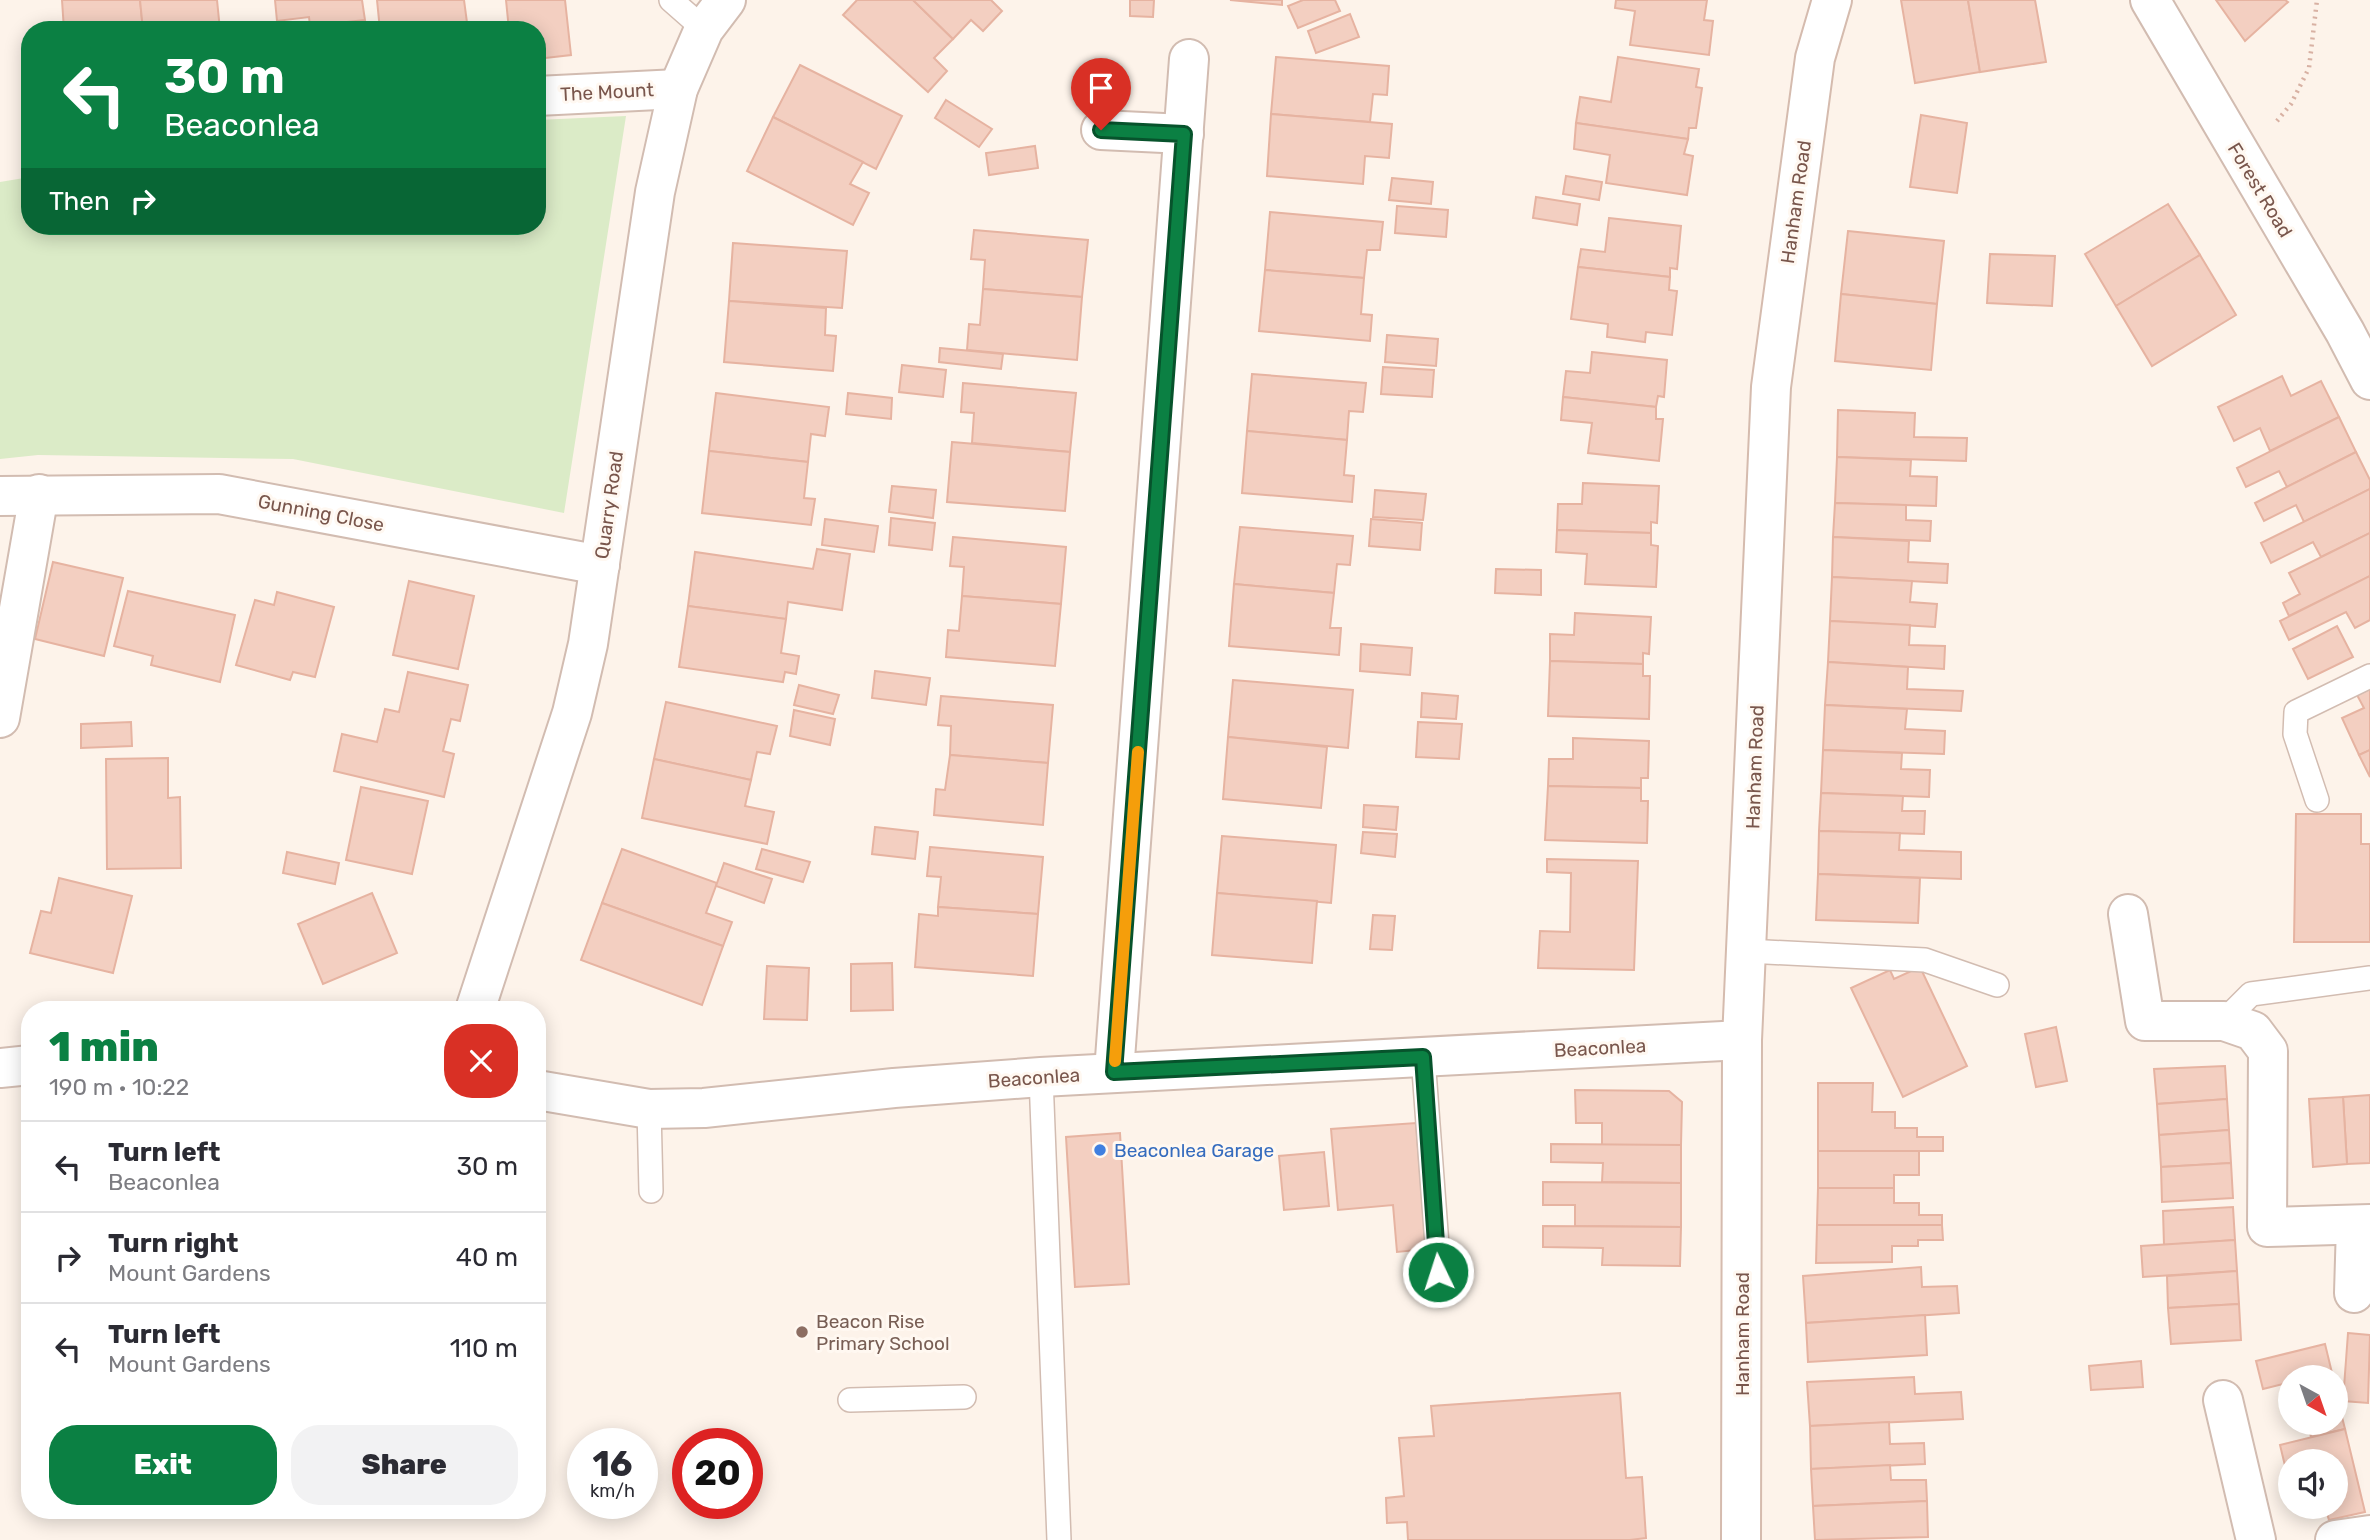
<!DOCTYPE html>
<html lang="en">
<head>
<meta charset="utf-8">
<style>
  :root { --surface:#fff; --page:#f2f2f3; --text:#2b2b33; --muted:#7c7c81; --line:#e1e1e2; --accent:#0b8043 }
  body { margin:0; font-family:Rubik,sans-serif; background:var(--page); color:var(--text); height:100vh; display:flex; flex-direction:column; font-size:26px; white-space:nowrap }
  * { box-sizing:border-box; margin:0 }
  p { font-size:23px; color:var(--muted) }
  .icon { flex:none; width:38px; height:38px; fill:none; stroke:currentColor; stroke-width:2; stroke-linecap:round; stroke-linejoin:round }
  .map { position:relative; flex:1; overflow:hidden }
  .sheet { position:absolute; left:21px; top:1001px; width:525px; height:518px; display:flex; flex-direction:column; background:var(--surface); border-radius:28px; box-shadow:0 4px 18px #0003 }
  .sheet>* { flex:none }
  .guide { position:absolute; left:21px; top:21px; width:525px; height:214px; border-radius:28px; box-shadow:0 4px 18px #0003; background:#0b8043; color:#fff; overflow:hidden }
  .needle { width:46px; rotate:140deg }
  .tools { position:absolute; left:2278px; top:1365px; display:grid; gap:14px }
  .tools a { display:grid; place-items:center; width:70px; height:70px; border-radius:50%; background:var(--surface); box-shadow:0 4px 18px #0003; font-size:35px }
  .speed { position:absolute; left:567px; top:1428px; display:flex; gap:14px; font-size:35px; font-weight:700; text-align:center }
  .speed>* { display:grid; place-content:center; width:91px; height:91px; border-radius:50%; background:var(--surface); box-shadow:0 4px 18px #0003; line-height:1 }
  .speed small { font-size:18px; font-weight:400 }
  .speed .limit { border:10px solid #d22; background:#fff; color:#111 }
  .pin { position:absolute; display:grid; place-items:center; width:60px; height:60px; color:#fff; margin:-72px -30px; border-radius:50% 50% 50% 0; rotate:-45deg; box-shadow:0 0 7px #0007 }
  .pin .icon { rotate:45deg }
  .me { position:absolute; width:77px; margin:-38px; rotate:356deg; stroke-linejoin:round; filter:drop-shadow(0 0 5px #0008) }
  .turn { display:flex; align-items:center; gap:24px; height:147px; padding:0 28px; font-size:32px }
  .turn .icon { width:91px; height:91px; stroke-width:2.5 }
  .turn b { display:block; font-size:49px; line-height:60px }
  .then { display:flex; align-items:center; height:66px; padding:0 28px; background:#0003; gap:14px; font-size:26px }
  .round { display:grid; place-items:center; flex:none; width:74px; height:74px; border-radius:28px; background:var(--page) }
  .overview { display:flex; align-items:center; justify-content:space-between; height:119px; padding:0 28px }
  h1 { font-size:42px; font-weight:800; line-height:52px; color:var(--accent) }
  .button { display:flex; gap:14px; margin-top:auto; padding:14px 28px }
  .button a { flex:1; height:80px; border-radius:28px; background:var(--accent); color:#fff; font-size:28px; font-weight:800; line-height:80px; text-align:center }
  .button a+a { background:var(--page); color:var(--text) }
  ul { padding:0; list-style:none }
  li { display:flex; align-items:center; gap:21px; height:91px; padding:0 28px; border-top:2px solid var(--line) }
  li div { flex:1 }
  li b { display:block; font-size:26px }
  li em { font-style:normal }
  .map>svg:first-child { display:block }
</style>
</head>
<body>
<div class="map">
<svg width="2370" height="1540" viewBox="0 0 2370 1540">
  <rect width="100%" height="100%" fill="#fdf3ea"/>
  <polygon fill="#dbebc7" points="626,116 564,513 293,459 38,455 0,459 0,182 30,177 30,226 537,226 537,120"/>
  <g fill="#f3cfc1" stroke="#e6b3a1" stroke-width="2">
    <polygon points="62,0 140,0 143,30 64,30"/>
    <polygon points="140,0 217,0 220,30 143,30"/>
    <polygon points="275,0 362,0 365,20 310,26 309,17 277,21"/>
    <polygon points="377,0 464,0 468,30 380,30"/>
    <polygon points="506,0 565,0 571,55 537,59 537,30 509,30"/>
    <polygon points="857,0 913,0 953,39 934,58 947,71 928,92 843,15"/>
    <polygon points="913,0 991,0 1002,11 983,31 971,20 953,39"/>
    <polygon points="1130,0 1154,0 1153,17 1130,16"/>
    <polygon points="1230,0 1282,0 1282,5"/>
    <polygon points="1303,0 1335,0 1340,11 1298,28 1288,6"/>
    <polygon points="1616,0 1707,0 1704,20 1713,21 1709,55 1630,45 1635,11 1615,8"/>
    <polygon points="1901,0 1968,0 1980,72 1915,83"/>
    <polygon points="1968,0 2035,0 2046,62 1980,72"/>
    <polygon points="2216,0 2285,0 2288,2 2245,41"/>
    <polygon points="1350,14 1359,37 1316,53 1308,31"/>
    <polygon points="1276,57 1389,66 1387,95 1373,94 1370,122 1271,114"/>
    <polygon points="1618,57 1699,69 1696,87 1702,88 1696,128 1689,128 1688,139 1576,123 1580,97 1611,102"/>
    <polygon points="800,65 902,116 876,169 773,117"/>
    <polygon points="946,100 992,129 979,147 935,118"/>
    <polygon points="1271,114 1392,124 1389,158 1365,156 1363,184 1267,176"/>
    <polygon points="1921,115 1967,123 1957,193 1910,187"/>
    <polygon points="773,117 863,162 850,184 869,193 853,225 747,171"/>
    <polygon points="1576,123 1688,139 1684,154 1693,156 1687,195 1606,183 1610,155 1574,149"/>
    <polygon points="1035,146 1038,168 989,175 986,153"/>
    <polygon points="1566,176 1602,182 1599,200 1563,194"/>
    <polygon points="1392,178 1433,182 1431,204 1389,200"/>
    <polygon points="1536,197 1580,204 1577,225 1533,218"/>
    <polygon points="2168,204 2200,255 2116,306 2085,254"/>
    <polygon points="1397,206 1448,210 1446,237 1395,233"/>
    <polygon points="1270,212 1383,222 1380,250 1367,250 1364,278 1265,270"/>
    <polygon points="1609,218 1681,226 1677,269 1670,268 1670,277 1578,267 1581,249 1605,252"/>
    <polygon points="974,230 1088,240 1082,297 983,289 985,260 971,259"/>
    <polygon points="1848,231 1944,241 1937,304 1841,294"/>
    <polygon points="733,243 847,251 842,308 729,301"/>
    <polygon points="1990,254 2055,256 2052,306 1987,303"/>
    <polygon points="2200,255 2236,315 2152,366 2116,306"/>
    <polygon points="1578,267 1670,277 1669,290 1677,291 1672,335 1646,332 1645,342 1607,337 1608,324 1571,319"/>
    <polygon points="1265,270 1364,278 1361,314 1372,315 1370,341 1259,331"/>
    <polygon points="983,289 1082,297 1077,360 967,350 969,324 980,325"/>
    <polygon points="1841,294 1937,304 1931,370 1835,361"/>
    <polygon points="729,301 826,308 825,335 836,336 833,371 724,362"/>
    <polygon points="1387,335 1438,339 1436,366 1385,362"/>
    <polygon points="940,348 1003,354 1001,369 939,362"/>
    <polygon points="1592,352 1667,360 1664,397 1658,396 1656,407 1563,397 1566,371 1590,373"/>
    <polygon points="902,365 946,370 943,397 899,392"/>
    <polygon points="1383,367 1434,370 1432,397 1381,394"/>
    <polygon points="1252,374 1366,383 1363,412 1349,411 1347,440 1247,431"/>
    <polygon points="2282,376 2291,396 2321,381 2339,417 2270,451 2260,428 2234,441 2218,407"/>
    <polygon points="963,383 1076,393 1070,452 972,443 974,413 961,412"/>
    <polygon points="716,393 829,407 825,436 811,434 808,462 709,451"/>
    <polygon points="848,393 892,398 891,419 846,414"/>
    <polygon points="1563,397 1656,407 1656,419 1663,419 1659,461 1588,453 1592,423 1561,420"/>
    <polygon points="1838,410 1915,413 1914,437 1967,438 1966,461 1837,457"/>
    <polygon points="2339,417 2356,452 2287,487 2279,471 2246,487 2237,468"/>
    <polygon points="1247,431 1347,440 1344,475 1354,476 1352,502 1242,493"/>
    <polygon points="952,442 1070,452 1065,511 947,502"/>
    <polygon points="709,451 808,462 804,498 815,499 811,525 702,513"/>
    <polygon points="2356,452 2370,480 2370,489 2304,522 2296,505 2264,521 2255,503"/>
    <polygon points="1837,457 1911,460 1910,476 1937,477 1936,506 1835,503"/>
    <polygon points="1583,483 1659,486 1657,523 1651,522 1651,533 1557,530 1558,504 1582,504"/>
    <polygon points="892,486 936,490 933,518 889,512"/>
    <polygon points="2370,489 2370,533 2321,557 2313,542 2271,563 2261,543"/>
    <polygon points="1375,490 1426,494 1423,520 1373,517"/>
    <polygon points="1835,503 1906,505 1906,520 1931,521 1930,541 1833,537"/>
    <polygon points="891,518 935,523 932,550 889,545"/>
    <polygon points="825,519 878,526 874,552 822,545"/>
    <polygon points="1371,519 1422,523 1420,550 1369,546"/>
    <polygon points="1240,527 1353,536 1350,565 1337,564 1334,593 1234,584"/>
    <polygon points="1557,530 1651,533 1651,545 1658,546 1656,587 1585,584 1587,554 1556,552"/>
    <polygon points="2370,533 2370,576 2289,616 2283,603 2300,594 2289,573"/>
    <polygon points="953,537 1066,547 1061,604 962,596 964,567 950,566"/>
    <polygon points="1833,537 1909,541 1908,562 1948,564 1947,583 1832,577"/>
    <polygon points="817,549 850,554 842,610 788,602 786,619 688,606 695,552 813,569"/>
    <polygon points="53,562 123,578 104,656 35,639"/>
    <polygon points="1496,569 1541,570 1541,595 1495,593"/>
    <polygon points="2370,576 2370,620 2355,628 2346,612 2289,640 2280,621"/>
    <polygon points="1832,577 1912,581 1910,602 1937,604 1935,627 1830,621"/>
    <polygon points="409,581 474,596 458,669 393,655"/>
    <polygon points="1234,584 1334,593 1330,628 1341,628 1339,655 1229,646"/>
    <polygon points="128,591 235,615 220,682 151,665 153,656 114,646"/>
    <polygon points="277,592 334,607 315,677 293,672 290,680 236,665 255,600 274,605"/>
    <polygon points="962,596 1061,604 1055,666 946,657 948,630 959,631"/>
    <polygon points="688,606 786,619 781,653 799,656 796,674 785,672 783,682 679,667"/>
    <polygon points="1575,613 1651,617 1649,654 1643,653 1643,664 1550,661 1550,634 1574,635"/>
    <polygon points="1830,621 1910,625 1909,645 1945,646 1944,669 1828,662"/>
    <polygon points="2337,626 2353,657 2308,679 2293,649"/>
    <polygon points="1361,644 1412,648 1410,675 1360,671"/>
    <polygon points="1550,661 1643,664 1643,676 1650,676 1649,719 1548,716"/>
    <polygon points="1828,662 1908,667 1907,689 1963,691 1961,711 1825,705"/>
    <polygon points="875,671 930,678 926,705 872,698"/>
    <polygon points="408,672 468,685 460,721 451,719 443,751 454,754 444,797 334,771 342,734 377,742 385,709 399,712"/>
    <polygon points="1233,680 1353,690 1348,748 1228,737"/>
    <polygon points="799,685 839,695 833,714 794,705"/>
    <polygon points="2370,689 2370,750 2359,755 2342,718 2364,708 2357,695"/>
    <polygon points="1422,693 1458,696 1456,719 1421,717"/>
    <polygon points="941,696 1053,705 1048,763 950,755 951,726 938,725"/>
    <polygon points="666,702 777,726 770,754 757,752 751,780 654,759"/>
    <polygon points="1825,705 1907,709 1905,729 1945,731 1944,754 1823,750"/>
    <polygon points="794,710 835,719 830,745 790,736"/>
    <polygon points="131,722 132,746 81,748 81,724"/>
    <polygon points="1418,722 1462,724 1459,759 1416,757"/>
    <polygon points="1228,737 1327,747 1321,808 1223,799"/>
    <polygon points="1573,738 1649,741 1648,778 1641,778 1641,788 1548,786 1549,759 1573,759"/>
    <polygon points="1823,750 1902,753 1901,769 1930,770 1929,797 1821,793"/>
    <polygon points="2370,750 2370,777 2359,755"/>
    <polygon points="950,755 1048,763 1043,825 934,815 936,789 945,790"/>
    <polygon points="168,758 168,798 180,797 181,868 107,869 106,759"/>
    <polygon points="654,759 751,780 745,806 774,812 767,844 642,818"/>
    <polygon points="1548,786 1641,788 1641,801 1648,801 1647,843 1545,840"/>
    <polygon points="361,787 428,801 412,874 346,860"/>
    <polygon points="1821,793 1903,796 1902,811 1925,811 1924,834 1819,831"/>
    <polygon points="1364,805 1398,807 1396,830 1363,827"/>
    <polygon points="2296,814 2361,814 2361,844 2370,844 2370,942 2294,942"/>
    <polygon points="875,827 918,832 915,859 872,854"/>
    <polygon points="1819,831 1900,833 1899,850 1961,852 1961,879 1818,874"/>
    <polygon points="1363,832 1397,834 1395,857 1361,853"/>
    <polygon points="1222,836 1336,845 1331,903 1217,893"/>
    <polygon points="930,847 1043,857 1038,914 938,907 941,877 927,876"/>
    <polygon points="622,849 717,883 706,913 732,922 723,946 602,903"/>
    <polygon points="762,849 810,862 803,882 756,869"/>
    <polygon points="287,852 339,863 335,884 283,873"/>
    <polygon points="1547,859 1638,861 1634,970 1538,968 1540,931 1570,932 1571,873 1547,872"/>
    <polygon points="724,863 772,879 764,903 716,886"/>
    <polygon points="1818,874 1920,878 1918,923 1816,920"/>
    <polygon points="59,878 132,896 113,973 30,953 41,911 51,913"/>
    <polygon points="372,893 397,953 323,984 298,924"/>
    <polygon points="1217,893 1317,901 1312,963 1212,955"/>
    <polygon points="602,903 723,946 702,1005 581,960"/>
    <polygon points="938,907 1038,914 1033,976 915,967 919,914 938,916"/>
    <polygon points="1373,915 1395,916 1392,950 1370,949"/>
    <polygon points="892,963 893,1010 851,1011 851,964"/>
    <polygon points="767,966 809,968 807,1020 764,1019"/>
    <polygon points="1920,967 1967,1066 1903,1097 1851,988 1890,970 1894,979"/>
    <polygon points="2056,1027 2067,1081 2036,1087 2025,1034"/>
    <polygon points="2225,1066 2227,1099 2157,1104 2154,1069"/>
    <polygon points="1818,1083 1873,1083 1872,1112 1895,1112 1895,1128 1917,1128 1917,1137 1943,1137 1943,1151 1818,1151"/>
    <polygon points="1575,1090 1669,1091 1682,1102 1681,1145 1602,1145 1602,1123 1576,1123"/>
    <polygon points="2370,1095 2370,1163 2347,1164 2343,1097"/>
    <polygon points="2343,1097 2347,1164 2313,1167 2309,1099"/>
    <polygon points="2227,1099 2229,1130 2159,1135 2157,1104"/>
    <polygon points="1416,1123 1426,1249 1397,1252 1393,1205 1338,1210 1331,1129"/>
    <polygon points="2229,1130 2231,1163 2161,1167 2159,1135"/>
    <polygon points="1120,1133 1129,1284 1075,1287 1066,1137"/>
    <polygon points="1551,1144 1681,1145 1681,1183 1602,1182 1603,1163 1551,1162"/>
    <polygon points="1818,1151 1919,1151 1919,1175 1894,1175 1894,1188 1818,1188"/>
    <polygon points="1324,1152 1329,1206 1284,1210 1279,1156"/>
    <polygon points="2231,1163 2233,1198 2162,1202 2161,1167"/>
    <polygon points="1543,1182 1681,1183 1681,1227 1575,1226 1575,1205 1543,1205"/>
    <polygon points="1818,1188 1894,1188 1894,1203 1919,1203 1919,1215 1942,1215 1942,1225 1817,1225"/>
    <polygon points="2233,1207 2235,1240 2164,1245 2163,1211"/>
    <polygon points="1817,1225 1942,1225 1943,1240 1918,1240 1918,1246 1892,1246 1892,1262 1816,1263"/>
    <polygon points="1543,1226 1681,1227 1680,1266 1602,1265 1603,1248 1543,1247"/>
    <polygon points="2235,1240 2237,1271 2143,1277 2141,1246"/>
    <polygon points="1921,1267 1922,1287 1957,1286 1959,1313 1806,1323 1803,1276"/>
    <polygon points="2237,1271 2239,1304 2168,1308 2167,1276"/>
    <polygon points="2239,1304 2241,1340 2171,1344 2168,1308"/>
    <polygon points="1925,1315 1927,1355 1808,1362 1806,1323"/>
    <polygon points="2348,1333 2370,1335 2368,1403 2343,1401"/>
    <polygon points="2325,1344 2333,1377 2291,1377 2291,1382 2263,1389 2256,1361"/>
    <polygon points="2141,1361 2143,1387 2091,1390 2089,1366"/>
    <polygon points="1914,1377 1915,1394 1961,1392 1963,1419 1810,1426 1807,1382"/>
    <polygon points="1620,1393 1626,1478 1642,1477 1646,1538 1630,1540 1408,1540 1407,1522 1387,1523 1386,1498 1404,1496 1399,1438 1434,1436 1431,1406"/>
    <polygon points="2336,1393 2345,1429 2311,1437 2308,1423 2336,1423"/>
    <polygon points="1889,1422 1890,1444 1924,1443 1925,1464 1811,1469 1810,1426"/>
    <polygon points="2345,1429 2365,1512 2329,1520 2325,1507 2336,1507 2336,1461 2291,1461 2291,1474 2287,1474 2280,1445"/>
    <polygon points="1890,1465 1891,1480 1926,1480 1927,1501 1813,1506 1811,1469"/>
    <polygon points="1927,1501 1928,1537 1815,1540 1813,1506"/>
  </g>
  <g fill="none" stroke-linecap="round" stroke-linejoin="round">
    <defs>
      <g id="lane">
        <polyline points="671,0 704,29"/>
        <polyline points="2317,800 2295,734 2296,712 2370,676"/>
        <polyline points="1747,951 1925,960 1997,985"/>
        <polyline points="2224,1021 2251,994 2370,978"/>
        <polyline points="1423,1057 1439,1272"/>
        <polyline points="1041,1077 1059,1540"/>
        <polyline points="649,1109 651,1191"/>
        <polyline points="850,1400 964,1397"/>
      </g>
      <g id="street">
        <polyline points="2150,0 2345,332 2370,380"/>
        <polyline points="537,96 678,89"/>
        <polyline points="1101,130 1184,134"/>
        <polyline points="0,496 219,494 600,565"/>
        <polyline points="0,718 39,494"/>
        <polyline points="2128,914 2145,1021 2224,1021 2253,1031 2268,1051 2267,1227 2370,1224"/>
        <polyline points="475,1010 572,713 588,644 655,192 678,89 704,29 726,0"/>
        <polyline points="0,1068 30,1065"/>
        <polyline points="1114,1072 1189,59"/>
        <polyline points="537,1090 649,1109 704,1108 894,1088 1041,1077 1742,1040"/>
        <polyline points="2354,1293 2356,1225"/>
        <polyline points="2223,1400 2256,1540"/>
        <polyline points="2335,1540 2370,1535"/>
      </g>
      <polyline id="secondary" points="1741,1540 1742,1040 1771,387 1815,58 1832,0"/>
    </defs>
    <use href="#lane" stroke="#d2bcb1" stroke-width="26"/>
    <use href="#street" stroke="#d2bcb1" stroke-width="42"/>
    <use href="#secondary" stroke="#d5bbae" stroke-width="42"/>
    <polyline stroke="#d8b1a3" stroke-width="4.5" stroke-dasharray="2 5" stroke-linecap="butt" points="2277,121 2291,104 2309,68 2317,0"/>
    <use href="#lane" stroke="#fff" stroke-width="23"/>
    <use href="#street" stroke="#fff" stroke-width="38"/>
    <use href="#secondary" stroke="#fff" stroke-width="38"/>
  </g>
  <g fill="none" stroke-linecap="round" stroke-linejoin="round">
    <defs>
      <polyline id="route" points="1101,130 1184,134 1114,1072 1423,1057 1438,1272"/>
    </defs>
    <use href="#route" stroke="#07532c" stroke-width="18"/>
    <use href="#route" stroke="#0b8043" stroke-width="12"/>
    <polyline stroke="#f59e0b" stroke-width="12" points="1115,1061 1138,752"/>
  </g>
  <circle fill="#3f7fe0" stroke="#fff8f1" stroke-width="2.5" cx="1100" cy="1150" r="7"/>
  <circle fill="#8d6e63" stroke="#fff8f1" stroke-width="2.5" cx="802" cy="1332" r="7"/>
  <g text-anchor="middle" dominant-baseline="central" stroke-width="6" stroke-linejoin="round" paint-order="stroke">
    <g font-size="19" fill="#79564c" stroke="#fff8f1">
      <text transform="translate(607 92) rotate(-3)">The Mount</text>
      <text transform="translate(2260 190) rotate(59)">Forest Road</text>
      <text transform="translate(1796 202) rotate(-82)">Hanham Road</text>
      <text transform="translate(609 505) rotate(-82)">Quarry Road</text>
      <text transform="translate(321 513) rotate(11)">Gunning Close</text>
      <text transform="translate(1755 767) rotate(-88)">Hanham Road</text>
      <text transform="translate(1600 1048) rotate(-3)">Beaconlea</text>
      <text transform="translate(1034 1078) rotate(-4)">Beaconlea</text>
      <text transform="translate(1742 1334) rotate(-90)">Hanham Road</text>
    </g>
    <g font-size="19" fill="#366cbe" stroke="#fff8f1" text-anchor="start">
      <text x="1114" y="1150">Beaconlea Garage</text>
    </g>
    <g font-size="19" fill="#785e54" stroke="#fff8f1" text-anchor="start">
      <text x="816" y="1321">Beacon Rise<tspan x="816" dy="22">Primary School</tspan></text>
    </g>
  </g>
</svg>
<div class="tools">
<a><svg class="needle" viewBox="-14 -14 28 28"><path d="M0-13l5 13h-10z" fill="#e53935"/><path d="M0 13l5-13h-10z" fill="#7c7c81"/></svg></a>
<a><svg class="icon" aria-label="sound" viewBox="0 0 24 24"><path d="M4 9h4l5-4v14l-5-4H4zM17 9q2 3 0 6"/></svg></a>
</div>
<div class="speed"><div>16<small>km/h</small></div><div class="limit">20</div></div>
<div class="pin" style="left:1101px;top:130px;background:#d93025"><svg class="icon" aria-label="arrive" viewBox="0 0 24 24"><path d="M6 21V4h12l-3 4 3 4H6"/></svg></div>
<svg class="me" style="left:1438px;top:1272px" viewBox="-20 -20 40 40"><circle r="17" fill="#0b8043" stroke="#fff" stroke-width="3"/><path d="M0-11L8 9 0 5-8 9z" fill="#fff"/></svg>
<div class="guide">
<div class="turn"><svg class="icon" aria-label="left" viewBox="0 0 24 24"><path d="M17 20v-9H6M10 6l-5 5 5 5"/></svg><div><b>30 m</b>Beaconlea</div></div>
<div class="then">Then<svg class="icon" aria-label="right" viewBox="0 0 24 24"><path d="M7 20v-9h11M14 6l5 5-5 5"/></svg></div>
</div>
<section class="sheet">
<div class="overview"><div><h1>1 min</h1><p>190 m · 10:22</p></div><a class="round" style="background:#d93025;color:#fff"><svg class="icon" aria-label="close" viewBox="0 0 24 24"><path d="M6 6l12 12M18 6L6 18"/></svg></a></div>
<ul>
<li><svg class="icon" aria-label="left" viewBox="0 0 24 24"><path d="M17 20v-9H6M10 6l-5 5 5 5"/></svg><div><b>Turn left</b><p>Beaconlea</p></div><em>30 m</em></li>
<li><svg class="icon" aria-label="right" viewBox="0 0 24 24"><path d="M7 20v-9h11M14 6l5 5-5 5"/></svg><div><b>Turn right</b><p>Mount Gardens</p></div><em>40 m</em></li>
<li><svg class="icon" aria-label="left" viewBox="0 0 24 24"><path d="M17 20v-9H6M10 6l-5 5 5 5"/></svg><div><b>Turn left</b><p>Mount Gardens</p></div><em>110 m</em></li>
</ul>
<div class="button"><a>Exit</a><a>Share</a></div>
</section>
</div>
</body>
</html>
